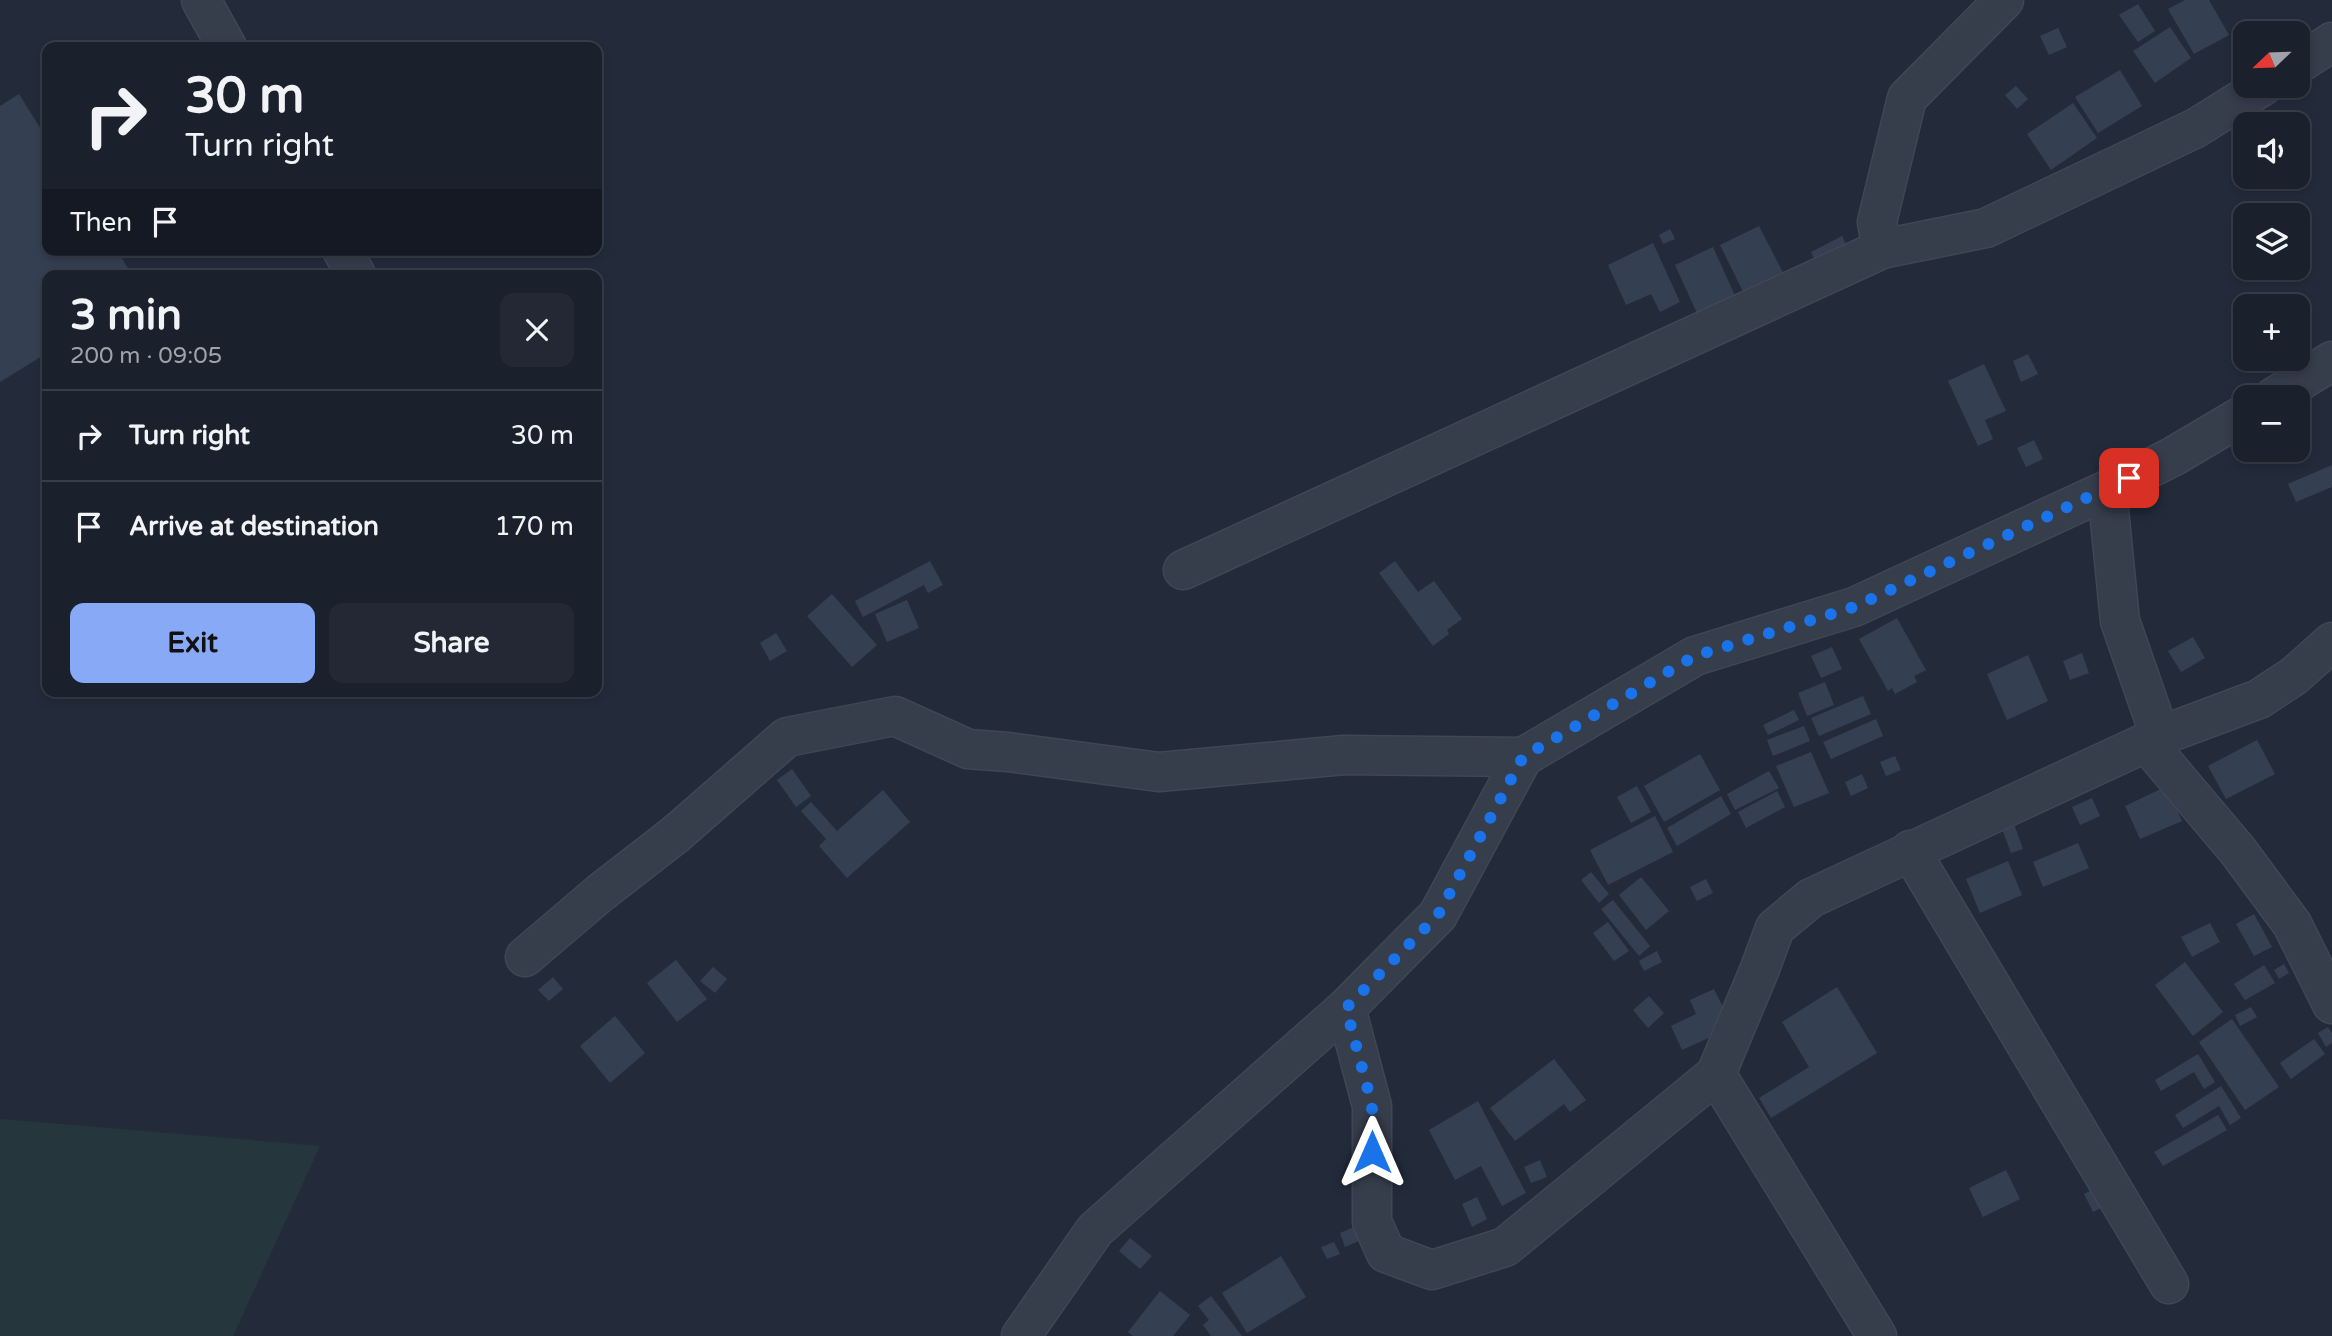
<!DOCTYPE html>
<html lang="en">
<head>
<meta charset="utf-8">
<style>
  :root { --surface:#1a202c; --page:#232834; --text:#f1f3f6; --muted:#9fa3a9; --line:#383e48; --accent:#87a9f6 }
  body { margin:0; font-family:"Varela Round",sans-serif; background:var(--page); color:var(--text); height:100vh; display:flex; flex-direction:column; font-size:26px; white-space:nowrap }
  * { box-sizing:border-box; margin:0 }
  p { font-size:23px; color:var(--muted) }
  .icon { flex:none; width:38px; height:38px; fill:none; stroke:currentColor; stroke-width:2; stroke-linecap:round; stroke-linejoin:round }
  .map { position:relative; flex:1; overflow:hidden }
  .drawer { position:absolute; left:42px; top:270px; width:560px; height:427px; display:flex; flex-direction:column; background:var(--surface); border-radius:14px; box-shadow:0 4px 10px #0003,0 0 0 2px var(--line) }
  .drawer>* { flex:none }
  .guide { position:absolute; left:42px; top:42px; width:560px; height:214px; border-radius:14px; box-shadow:0 4px 10px #0003,0 0 0 2px var(--line); background:#1a202c; color:var(--text); overflow:hidden }
  .needle { width:46px; rotate:247deg }
  .fabs { position:absolute; left:2233px; top:21px; display:grid; gap:14px }
  .fabs a { display:grid; place-items:center; width:77px; height:77px; border-radius:14px; background:var(--surface); box-shadow:0 4px 10px #0003,0 0 0 2px var(--line); font-size:35px }
  .pin { position:absolute; display:grid; place-items:center; width:60px; height:60px; color:#fff; margin:-30px; border-radius:14px; box-shadow:0 4px 10px #0006 }
  .me { position:absolute; width:77px; margin:-38px; rotate:0deg; stroke-linejoin:round; filter:drop-shadow(0 0 5px #0008) }
  .turn { display:flex; align-items:center; gap:24px; height:147px; padding:0 28px; font-size:32px }
  .turn .icon { width:91px; height:91px; stroke-width:2.5 }
  .turn b { display:block; font-size:49px; line-height:60px }
  .then { display:flex; align-items:center; height:66px; padding:0 28px; background:#0003; gap:14px; font-size:26px }
  .round { display:grid; place-items:center; flex:none; width:74px; height:74px; border-radius:14px; background:var(--page) }
  .headline { display:flex; align-items:center; justify-content:space-between; height:119px; padding:0 28px }
  h1 { font-size:42px; font-weight:700; line-height:52px }
  .primary-button { display:flex; gap:14px; margin-top:auto; padding:14px 28px }
  .primary-button a { flex:1; height:80px; border-radius:14px; background:var(--accent); color:#111; font-size:28px; font-weight:700; line-height:80px; text-align:center }
  .primary-button a+a { background:var(--page); color:var(--text) }
  ul { padding:0; list-style:none }
  li { display:flex; align-items:center; gap:21px; height:91px; padding:0 28px; border-top:2px solid var(--line) }
  li div { flex:1 }
  li b { display:block; font-size:26px }
  li em { font-style:normal }
  .map>svg:first-child { display:block }
</style>
</head>
<body>
<div class="map">
<svg width="2332" height="1336" viewBox="0 0 2332 1336">
  <rect width="100%" height="100%" fill="#232b3b"/>
  <polygon fill="#25373c" points="0,1119 320,1146 233,1336 0,1336"/>
  <g fill="#353f52">
    <polygon points="2185,0 2209,0 2229,35 2194,54 2168,9"/>
    <polygon points="2138,4 2155,31 2138,42 2119,15"/>
    <polygon points="2170,27 2191,58 2155,83 2133,51"/>
    <polygon points="2058,28 2067,47 2049,55 2040,36"/>
    <polygon points="2120,70 2142,106 2098,133 2075,97"/>
    <polygon points="2016,86 2028,99 2017,109 2005,95"/>
    <polygon points="19,94 47,139 47,250 117,250 132,275 47,275 47,353 0,382 0,106"/>
    <polygon points="2073,103 2097,138 2051,170 2027,134"/>
    <polygon points="1759,226 1790,286 1750,306 1720,245"/>
    <polygon points="1670,229 1675,239 1663,244 1659,235"/>
    <polygon points="1842,236 1851,255 1819,270 1811,252"/>
    <polygon points="1653,243 1680,302 1660,312 1651,294 1626,305 1608,265"/>
    <polygon points="1713,247 1743,313 1705,331 1675,265"/>
    <polygon points="2028,354 2038,374 2021,382 2013,361"/>
    <polygon points="1984,364 2006,411 1985,420 1993,439 1978,446 1948,381"/>
    <polygon points="2034,440 2043,459 2026,467 2017,448"/>
    <polygon points="2332,465 2332,487 2296,502 2288,484"/>
    <polygon points="930,561 943,585 928,593 924,585 863,617 855,601"/>
    <polygon points="1395,561 1418,592 1434,581 1462,619 1447,630 1449,634 1433,646 1379,573"/>
    <polygon points="832,594 877,645 852,667 807,616"/>
    <polygon points="907,600 919,628 887,642 875,614"/>
    <polygon points="1897,618 1926,670 1914,676 1917,682 1895,694 1892,688 1888,691 1859,639"/>
    <polygon points="776,633 787,651 770,661 760,643"/>
    <polygon points="2193,637 2205,658 2181,672 2168,651"/>
    <polygon points="1832,647 1842,669 1821,678 1811,656"/>
    <polygon points="2082,653 2089,673 2070,680 2063,661"/>
    <polygon points="2028,655 2048,701 2007,720 1987,674"/>
    <polygon points="1825,682 1834,705 1807,716 1798,693"/>
    <polygon points="1863,696 1871,714 1819,736 1811,718"/>
    <polygon points="1794,710 1799,720 1768,735 1763,725"/>
    <polygon points="1876,719 1883,736 1831,759 1823,742"/>
    <polygon points="1804,726 1810,741 1773,756 1767,740"/>
    <polygon points="2257,740 2275,774 2226,799 2208,766"/>
    <polygon points="1811,752 1829,793 1794,807 1776,766"/>
    <polygon points="1700,754 1720,790 1664,822 1644,786"/>
    <polygon points="1895,756 1901,770 1886,776 1880,762"/>
    <polygon points="792,769 811,796 796,807 777,780"/>
    <polygon points="1769,771 1779,788 1735,810 1727,794"/>
    <polygon points="1862,774 1868,788 1851,796 1845,782"/>
    <polygon points="1637,786 1651,812 1631,823 1617,797"/>
    <polygon points="2167,786 2182,821 2140,839 2125,806"/>
    <polygon points="883,790 910,822 847,878 819,846 826,839 801,811 811,802 837,831"/>
    <polygon points="1777,791 1785,807 1746,828 1738,812"/>
    <polygon points="1721,796 1731,814 1677,846 1667,828"/>
    <polygon points="2092,798 2100,816 2080,825 2072,807"/>
    <polygon points="1655,816 1673,852 1608,885 1590,850"/>
    <polygon points="2014,824 2023,849 2011,853 2002,829"/>
    <polygon points="2078,843 2089,868 2043,887 2033,862"/>
    <polygon points="2008,861 2022,895 1980,913 1966,879"/>
    <polygon points="1591,872 1609,894 1599,903 1581,880"/>
    <polygon points="1641,877 1669,911 1646,930 1619,895"/>
    <polygon points="1706,879 1713,893 1697,901 1690,887"/>
    <polygon points="1613,900 1650,946 1639,956 1601,909"/>
    <polygon points="2254,914 2272,947 2254,956 2236,924"/>
    <polygon points="1608,922 1629,951 1614,961 1593,933"/>
    <polygon points="2210,923 2220,942 2192,957 2181,937"/>
    <polygon points="1657,951 1662,962 1644,971 1639,961"/>
    <polygon points="676,960 707,999 677,1022 647,983"/>
    <polygon points="2185,962 2223,1012 2193,1036 2155,985"/>
    <polygon points="2284,964 2289,973 2279,979 2274,970"/>
    <polygon points="2264,965 2275,983 2245,1000 2234,984"/>
    <polygon points="713,967 727,979 715,993 700,981"/>
    <polygon points="553,977 563,989 549,1001 538,990"/>
    <polygon points="1837,987 1877,1053 1771,1118 1759,1098 1809,1067 1782,1022"/>
    <polygon points="1714,989 1733,1027 1682,1050 1671,1026 1696,1014 1690,1000"/>
    <polygon points="1649,996 1664,1013 1648,1028 1633,1010"/>
    <polygon points="2251,1007 2257,1017 2240,1026 2235,1015"/>
    <polygon points="615,1016 645,1053 610,1083 580,1046"/>
    <polygon points="2232,1019 2279,1087 2245,1110 2199,1042"/>
    <polygon points="2328,1027 2332,1033 2332,1043 2326,1047 2318,1033"/>
    <polygon points="2314,1039 2325,1054 2291,1079 2280,1063"/>
    <polygon points="2198,1054 2215,1082 2204,1089 2194,1072 2161,1091 2155,1080"/>
    <polygon points="1554,1059 1586,1100 1570,1112 1564,1104 1515,1141 1490,1108"/>
    <polygon points="2221,1086 2241,1118 2230,1125 2219,1106 2183,1128 2175,1115"/>
    <polygon points="1478,1101 1526,1193 1502,1206 1481,1166 1455,1180 1429,1130"/>
    <polygon points="2218,1115 2227,1130 2163,1166 2154,1152"/>
    <polygon points="1540,1160 1547,1177 1531,1183 1524,1167"/>
    <polygon points="2006,1170 2020,1199 1983,1217 1969,1188"/>
    <polygon points="2104,1184 2113,1202 2093,1212 2084,1194"/>
    <polygon points="1477,1197 1487,1219 1472,1227 1462,1204"/>
    <polygon points="1354,1227 1359,1241 1345,1247 1340,1233"/>
    <polygon points="1130,1238 1152,1256 1140,1269 1119,1251"/>
    <polygon points="1334,1242 1340,1254 1327,1259 1321,1247"/>
    <polygon points="1281,1256 1306,1297 1247,1333 1222,1293"/>
    <polygon points="1160,1291 1190,1315 1173,1336 1133,1336 1128,1332"/>
    <polygon points="1211,1296 1242,1336 1211,1336 1203,1325 1209,1320 1198,1306"/>
  </g>
  <g fill="none" stroke-linecap="round" stroke-linejoin="round">
    <defs>
      <g id="minor">
        <polyline points="201,0 227,47"/>
        <polyline points="2298,64 2332,42"/>
        <polyline points="1882,249 1877,222 1907,98 2004,0"/>
        <polyline points="342,250 356,275"/>
        <polyline points="2274,397 2332,361"/>
        <polyline points="2107,490 2120,621 2160,736"/>
        <polyline points="1183,570 1882,249 1986,228 2196,128 2263,86"/>
        <polyline points="2147,743 2238,851 2292,924 2332,1004"/>
        <polyline points="1910,850 2169,1284"/>
        <polyline points="525,957 600,893 676,834 787,737 895,716 968,749 1008,752 1159,772 1344,755 1523,757"/>
        <polyline points="1346,1008 1372,1106 1372,1222 1386,1253 1432,1270 1505,1247 1716,1074"/>
        <polyline points="1021,1336 1095,1230 1346,1008 1438,915 1523,757 1695,656 1854,607 2107,490 2174,456 2245,414"/>
        <polyline points="1877,1336 1716,1074 1759,971 1775,928 1811,898 2160,736 2259,699 2294,676 2332,642"/>
      </g>
    </defs>
    <use href="#minor" stroke="#404654" stroke-width="41"/>
    <use href="#minor" stroke="#363d4b" stroke-width="38"/>
  </g>
  <g fill="none" stroke-linecap="round" stroke-linejoin="round">
    <polyline stroke="#1a73e8" stroke-width="12" stroke-dasharray="0 21.6" points="1372,1152 1372,1105 1346,1008 1438,915 1523,757 1695,656 1854,607 2129,478"/>
  </g>
</svg>
<div class="fabs">
<a><svg class="needle" viewBox="-14 -14 28 28"><path d="M0-13l5 13h-10z" fill="#e53935"/><path d="M0 13l5-13h-10z" fill="#9fa3a9"/></svg></a>
<a><svg class="icon" aria-label="sound" viewBox="0 0 24 24"><path d="M4 9h4l5-4v14l-5-4H4zM17 9q2 3 0 6"/></svg></a>
<a><svg class="icon" aria-label="layers" viewBox="0 0 24 24"><path d="M12 4l9 5-9 5-9-5zM3 14l9 5 9-5"/></svg></a>
<a>+</a>
<a>−</a>
</div>
<div class="pin" style="left:2129px;top:478px;background:#d93025"><svg class="icon" aria-label="arrive" viewBox="0 0 24 24"><path d="M6 21V4h12l-3 4 3 4H6"/></svg></div>
<svg class="me" style="left:1372px;top:1152px" viewBox="-20 -20 40 40"><path d="M0-17L14 15 0 8-14 15z" fill="#1a73e8" stroke="#fff" stroke-width="4"/></svg>
<div class="guide">
<div class="turn"><svg class="icon" aria-label="right" viewBox="0 0 24 24"><path d="M7 20v-9h11M14 6l5 5-5 5"/></svg><div><b>30 m</b>Turn right</div></div>
<div class="then">Then<svg class="icon" aria-label="arrive" viewBox="0 0 24 24"><path d="M6 21V4h12l-3 4 3 4H6"/></svg></div>
</div>
<section class="drawer">
<div class="headline"><div><h1>3 min</h1><p>200 m · 09:05</p></div><a class="round"><svg class="icon" aria-label="close" viewBox="0 0 24 24"><path d="M6 6l12 12M18 6L6 18"/></svg></a></div>
<ul>
<li><svg class="icon" aria-label="right" viewBox="0 0 24 24"><path d="M7 20v-9h11M14 6l5 5-5 5"/></svg><div><b>Turn right</b></div><em>30 m</em></li>
<li><svg class="icon" aria-label="arrive" viewBox="0 0 24 24"><path d="M6 21V4h12l-3 4 3 4H6"/></svg><div><b>Arrive at destination</b></div><em>170 m</em></li>
</ul>
<div class="primary-button"><a>Exit</a><a>Share</a></div>
</section>
</div>
</body>
</html>
